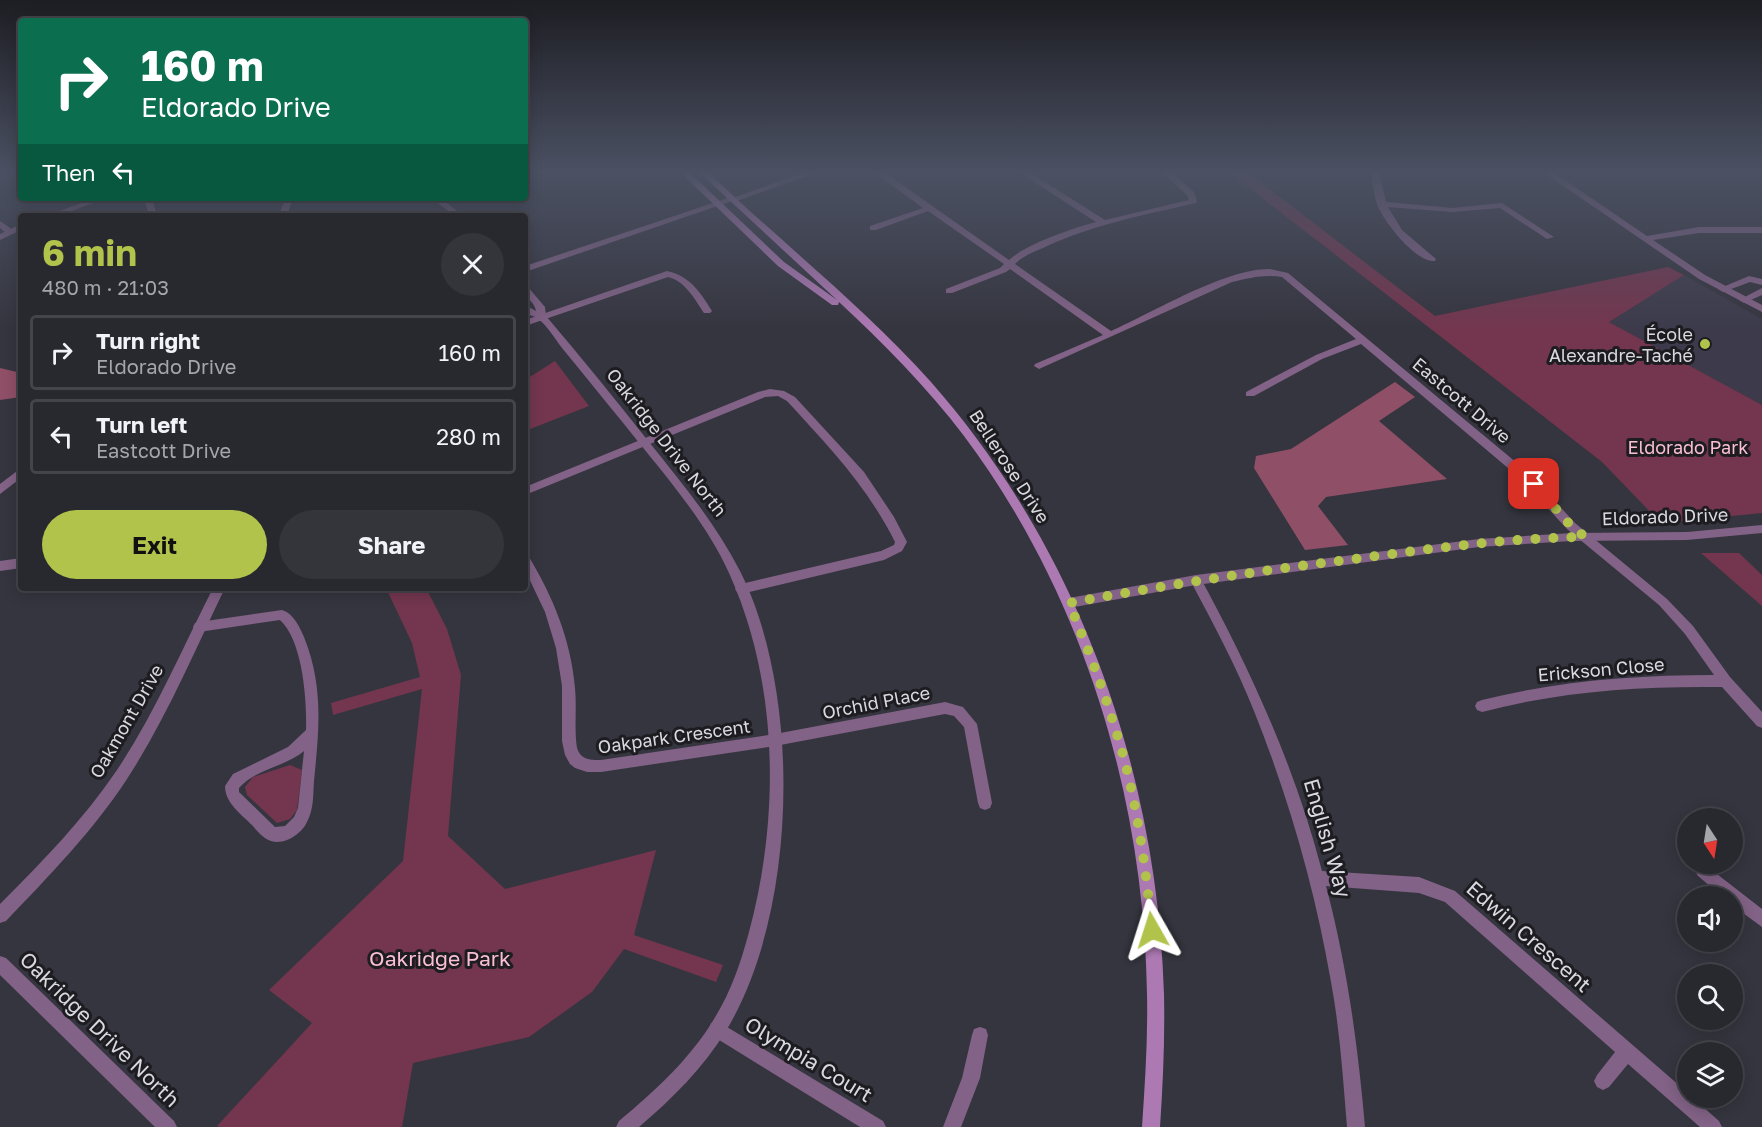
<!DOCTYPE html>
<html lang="en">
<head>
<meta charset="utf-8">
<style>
  :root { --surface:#28282f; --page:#34343b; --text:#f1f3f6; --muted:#a5a6aa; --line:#44444b; --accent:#b2c34c }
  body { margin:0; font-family:"Golos Text",sans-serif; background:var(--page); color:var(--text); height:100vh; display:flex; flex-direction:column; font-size:22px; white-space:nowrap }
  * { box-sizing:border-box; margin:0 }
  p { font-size:20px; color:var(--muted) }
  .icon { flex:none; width:33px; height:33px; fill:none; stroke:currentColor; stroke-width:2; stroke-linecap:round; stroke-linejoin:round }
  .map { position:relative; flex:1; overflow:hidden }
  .panel { position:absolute; left:18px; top:213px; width:510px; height:378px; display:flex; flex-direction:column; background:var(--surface); border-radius:6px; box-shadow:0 3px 15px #0003,0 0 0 2px var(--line) }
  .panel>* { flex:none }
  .top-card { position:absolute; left:18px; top:18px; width:510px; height:183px; border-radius:6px; box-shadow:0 3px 15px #0003,0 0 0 2px var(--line); background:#0b6e4f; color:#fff; overflow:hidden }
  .needle { width:39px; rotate:168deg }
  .controls { position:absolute; left:1677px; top:808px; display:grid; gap:12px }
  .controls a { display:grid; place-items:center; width:66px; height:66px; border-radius:50%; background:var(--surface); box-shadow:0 3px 15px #0003,0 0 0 2px var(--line); font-size:30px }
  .pin { position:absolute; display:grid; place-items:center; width:51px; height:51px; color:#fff; margin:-26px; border-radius:12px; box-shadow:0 3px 9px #0006 }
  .me { position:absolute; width:66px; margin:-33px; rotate:354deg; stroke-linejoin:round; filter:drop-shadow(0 0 4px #0008) }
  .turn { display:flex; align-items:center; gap:21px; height:126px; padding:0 24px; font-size:27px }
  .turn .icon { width:78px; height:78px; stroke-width:2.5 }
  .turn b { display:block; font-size:42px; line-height:51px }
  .then { display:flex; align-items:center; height:57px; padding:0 24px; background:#0003; gap:12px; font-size:22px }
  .round { display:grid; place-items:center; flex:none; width:63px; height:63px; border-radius:32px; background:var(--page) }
  .headline { display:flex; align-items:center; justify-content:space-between; height:102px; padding:0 24px }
  h1 { font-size:36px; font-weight:700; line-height:45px; color:var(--accent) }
  .action { display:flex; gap:12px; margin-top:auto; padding:12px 24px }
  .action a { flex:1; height:69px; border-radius:36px; background:var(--accent); color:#111; font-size:24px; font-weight:700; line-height:69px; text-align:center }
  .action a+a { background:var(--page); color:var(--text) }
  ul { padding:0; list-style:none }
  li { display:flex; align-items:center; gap:18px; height:75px; margin:0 12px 9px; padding:0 12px; border:3px solid var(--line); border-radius:6px }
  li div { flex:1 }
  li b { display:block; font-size:22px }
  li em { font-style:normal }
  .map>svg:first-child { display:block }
</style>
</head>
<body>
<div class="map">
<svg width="1762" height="1127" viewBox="0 0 1762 1127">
  <rect width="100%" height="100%" fill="#35353f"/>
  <polygon fill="#3d3b4b" points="1684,275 1762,319 1762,405 1609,322"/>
  <g fill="#73364e">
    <polygon points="1229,172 1247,172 1435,316 1668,267 1684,275 1609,322 1762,405 1762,513 1661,523 1602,462"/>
    <polygon points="555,361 589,406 525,431 525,380"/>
    <polygon points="1701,553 1739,553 1762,575 1762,606"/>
    <polygon points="386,588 426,588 447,629 461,675 448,836 505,889 656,850 634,935 723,965 716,982 624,949 592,992 529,1037 413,1063 402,1127 219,1127 217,1126 312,1023 269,990 403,861 422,689 333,715 331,703 420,677 412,643"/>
    <polygon points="290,765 302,770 297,810 290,819 277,823 247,795 245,787 253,777"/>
  </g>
  <g fill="#8f4f67">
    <polygon points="0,368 21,373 21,397 0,400"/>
    <polygon points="1395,382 1415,397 1379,421 1447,479 1326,497 1318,506 1348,545 1305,550 1254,468 1256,456 1291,449"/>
  </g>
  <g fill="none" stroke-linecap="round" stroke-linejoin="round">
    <g fill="#826286" fill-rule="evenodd">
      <polygon points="805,172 818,172 734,202 727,200"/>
      <path d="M874 172H884L1009 260C1026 244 1073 228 1096 222L1019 172H1029L1105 220 1189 200 1187 195 1162 172H1171L1194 192 1197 201 1196 203C1144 215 1091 225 1043 248 1033 252 1023 256 1015 264L1111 331C1152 313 1226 268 1270 269 1276 270 1282 272 1288 273L1529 473 1575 523 1667 599 1693 626 1730 677 1762 712V728L1757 726 1722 687C1640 686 1561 691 1482 712L1477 710 1475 706 1477 702 1482 700C1558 681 1635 675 1714 675L1685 634 1659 605 1567 529 1521 479 1361 344 1322 359 1254 396H1246V392L1316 355 1356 339 1282 277C1264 274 1249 278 1232 282L1039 369 1034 366 1035 364 1103 335 1010 269 1006 272 952 293H946V289L1000 268 1004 264 928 211 876 230H870V226L923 208Z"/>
      <path d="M1371 172H1379L1386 202 1452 208 1502 203 1554 237 1547 239 1500 208 1452 212 1388 207 1402 230 1436 259 1435 261C1416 263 1383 221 1377 204 1374 195 1373 182 1371 172Z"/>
      <polygon points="144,198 152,198 157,216 149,216"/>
      <polygon points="285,198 293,198 287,216 279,216"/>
      <polygon points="0,221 13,230 13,234 7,234 0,228"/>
      <path d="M667 271C689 275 701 293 712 311L710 313H704C694 298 685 281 668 277L525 326V320Z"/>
      <polygon points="1749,276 1762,279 1762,285 1750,282 1723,292 1718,289"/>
      <polygon points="1762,288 1762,295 1744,303 1739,300"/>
      <path d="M770 389 784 391 795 397 864 472 894 517 907 542 902 551 884 560 741 594 737 592 735 589 737 586 741 584 881 551 894 545 895 542C867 486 829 447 787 401L778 396 765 397 525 495V487L758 392Z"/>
      <polygon points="21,468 21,478 0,494 0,484"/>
      <path d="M525 555 529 557C553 597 571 640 575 688 577 708 574 728 577 748 581 760 590 760 601 760L775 734 945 702 963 707 977 724 992 803 990 808 985 810 980 808 978 803 964 727 954 716 945 714 775 746 601 772H587L575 768 570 764 565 755 562 741V686L556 648 545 612 525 570Z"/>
      <polygon points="21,558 21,568 0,571 0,561"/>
      <path d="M1196 575 1200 577C1251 671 1295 767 1322 871L1419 877 1455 891 1688 1093V1098H1693L1719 1121 1722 1127H1700L1628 1064 1609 1087 1603 1090 1597 1087 1594 1081 1597 1075 1615 1052 1445 902 1419 893 1326 886C1347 965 1358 1046 1365 1127H1347C1343 1079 1340 1030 1331 982 1315 889 1289 799 1254 711 1236 666 1213 623 1190 580L1192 577Z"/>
      <path d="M282 610C294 614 299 626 304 637 324 687 319 730 314 781 313 795 314 809 307 822 301 835 280 849 265 838 261 835 256 830 252 825 241 814 225 803 225 786L233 774 288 747 306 730C307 701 303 641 280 620L199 632 195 631 193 627 195 623 199 622ZM304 751 298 808 294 817 285 826 275 827 239 792V788C255 769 285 767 304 751Z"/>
      <polygon points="1704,864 1762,909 1762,927 1732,905 1732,897 1723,897 1698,876 1695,871 1698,866"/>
      <polygon points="717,1021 883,1121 886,1127 860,1127 711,1035 709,1029 711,1023"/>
      <polygon points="980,1027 986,1029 988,1035 980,1078 961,1127 943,1127 962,1078 972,1035 974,1029"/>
    </g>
    <g fill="#826286" fill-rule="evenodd">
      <polygon points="1543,172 1553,172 1647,236 1699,227 1762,227 1762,233 1699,233 1653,240 1705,275 1762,305 1762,312 1699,279"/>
      <polygon points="95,198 107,198 58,216 46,216"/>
      <polygon points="431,198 440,198 464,216 455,216"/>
      <polygon points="728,198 735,200 525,272 525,266"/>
      <polygon points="21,224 21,230 0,240 0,234"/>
      <path d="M525 286 528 287 545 307 546 316C581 357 615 399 649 442 682 483 716 524 740 571 802 694 798 912 726 1031 703 1068 672 1099 639 1127H616L619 1121C655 1091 690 1059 714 1019 731 992 741 962 749 932 780 817 779 683 729 573 704 518 661 471 624 424 603 399 583 373 562 348 555 339 547 325 538 319 535 316 529 315 525 314V305L536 311C534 300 525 301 525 286Z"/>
      <polygon points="1762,525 1762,533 1687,540 1572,541 1479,547 1196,585 1069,608 1065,606 1063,603 1065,600 1069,598 1196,575 1479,539 1572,533 1687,532"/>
      <path d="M213 588H225C194 652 166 719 127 779 93 831 49 876 6 921L0 923V904C42 862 84 819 117 770 155 713 182 649 213 588Z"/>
      <polygon points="0,956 6,958 174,1121 177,1127 155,1127 0,975"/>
    </g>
    <path fill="#ad79b3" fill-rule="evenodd" d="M680 172H689L784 262 837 300 699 172H708C782 243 863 306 931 382 1079 550 1157 771 1164 994 1165 1038 1163 1083 1160 1127H1142C1145 1083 1148 1038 1147 994 1144 796 1083 595 964 436 927 387 883 343 839 302L838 305H832L778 266Z"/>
  </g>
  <linearGradient id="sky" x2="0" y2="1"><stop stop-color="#1d1d23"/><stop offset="0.52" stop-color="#4b5163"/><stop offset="1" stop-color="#4b5163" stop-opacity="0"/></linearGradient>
  <rect width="1762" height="330" fill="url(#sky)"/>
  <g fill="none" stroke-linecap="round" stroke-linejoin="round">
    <path stroke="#b2c34c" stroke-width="10" stroke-dasharray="0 18" d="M1152 930C1145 862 1136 793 1115 728 1102 685 1086 644 1069 603 1167 585 1264 570 1362 558 1436 548 1510 538 1585 537L1571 526 1534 484"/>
  </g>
  <circle fill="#b2c34c" stroke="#1d1d21" stroke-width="2" cx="1705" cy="344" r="6"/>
  <g text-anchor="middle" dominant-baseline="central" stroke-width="6" stroke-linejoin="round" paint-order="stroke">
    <g font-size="18" fill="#d9d9df" stroke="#1d1d21" text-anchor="end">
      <text x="1693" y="334">École<tspan x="1693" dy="21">Alexandre-Taché</tspan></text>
    </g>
    <g font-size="18" fill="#d9d9df" stroke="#1d1d21">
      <text transform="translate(1462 400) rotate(40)">Eastcott Drive</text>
      <text transform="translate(667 442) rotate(52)">Oakridge Drive North</text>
      <text transform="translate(1010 466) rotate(57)">Bellerose Drive</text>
      <text transform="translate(1665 516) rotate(-2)">Eldorado Drive</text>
      <text transform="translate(1601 669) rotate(-5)">Erickson Close</text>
      <text transform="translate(876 702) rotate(-11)">Orchid Place</text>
      <text transform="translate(126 721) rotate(-60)">Oakmont Drive</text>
      <text transform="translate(674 736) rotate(-8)">Oakpark Crescent</text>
    </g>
    <g font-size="18" fill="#fabfd3" stroke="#1d1d21">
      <text x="1688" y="447">Eldorado Park</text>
    </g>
    <g font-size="21" fill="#d9d9df" stroke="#1d1d21">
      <text transform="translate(1328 838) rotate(74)">English Way</text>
      <text transform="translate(1529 936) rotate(41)">Edwin Crescent</text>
      <text transform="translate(100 1029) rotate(44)">Oakridge Drive North</text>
      <text transform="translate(809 1059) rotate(31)">Olympia Court</text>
    </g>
    <g font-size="21" fill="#fabfd3" stroke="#1d1d21">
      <text x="440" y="958">Oakridge Park</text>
    </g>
  </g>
</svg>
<div class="controls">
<a><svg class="needle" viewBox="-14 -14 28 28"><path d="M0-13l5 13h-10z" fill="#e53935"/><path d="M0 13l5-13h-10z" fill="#a5a6aa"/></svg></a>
<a><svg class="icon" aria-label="sound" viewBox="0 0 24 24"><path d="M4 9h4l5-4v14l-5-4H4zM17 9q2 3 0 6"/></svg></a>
<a><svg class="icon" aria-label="search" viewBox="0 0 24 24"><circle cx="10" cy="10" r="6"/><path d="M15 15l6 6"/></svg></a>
<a><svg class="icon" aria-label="layers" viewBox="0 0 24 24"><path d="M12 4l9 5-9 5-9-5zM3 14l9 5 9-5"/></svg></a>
</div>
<div class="pin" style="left:1534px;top:484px;background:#d93025"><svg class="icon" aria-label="arrive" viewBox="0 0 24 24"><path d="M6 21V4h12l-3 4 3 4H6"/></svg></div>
<svg class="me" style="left:1152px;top:930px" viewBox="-20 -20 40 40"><path d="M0-17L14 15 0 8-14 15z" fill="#b2c34c" stroke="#fff" stroke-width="4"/></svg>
<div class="top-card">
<div class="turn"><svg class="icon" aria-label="right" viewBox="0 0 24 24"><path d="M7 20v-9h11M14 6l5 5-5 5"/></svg><div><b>160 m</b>Eldorado Drive</div></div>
<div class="then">Then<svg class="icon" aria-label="left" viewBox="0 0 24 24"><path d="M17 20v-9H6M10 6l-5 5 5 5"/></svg></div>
</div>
<section class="panel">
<div class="headline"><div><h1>6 min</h1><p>480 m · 21:03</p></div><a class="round"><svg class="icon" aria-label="close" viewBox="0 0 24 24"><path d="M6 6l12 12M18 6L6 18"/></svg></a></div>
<ul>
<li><svg class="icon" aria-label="right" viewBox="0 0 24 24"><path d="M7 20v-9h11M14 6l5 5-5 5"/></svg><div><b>Turn right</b><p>Eldorado Drive</p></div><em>160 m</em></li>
<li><svg class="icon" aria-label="left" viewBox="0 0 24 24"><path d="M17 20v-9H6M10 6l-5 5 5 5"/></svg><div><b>Turn left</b><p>Eastcott Drive</p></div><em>280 m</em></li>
</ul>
<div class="action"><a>Exit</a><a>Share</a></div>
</section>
</div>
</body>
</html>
